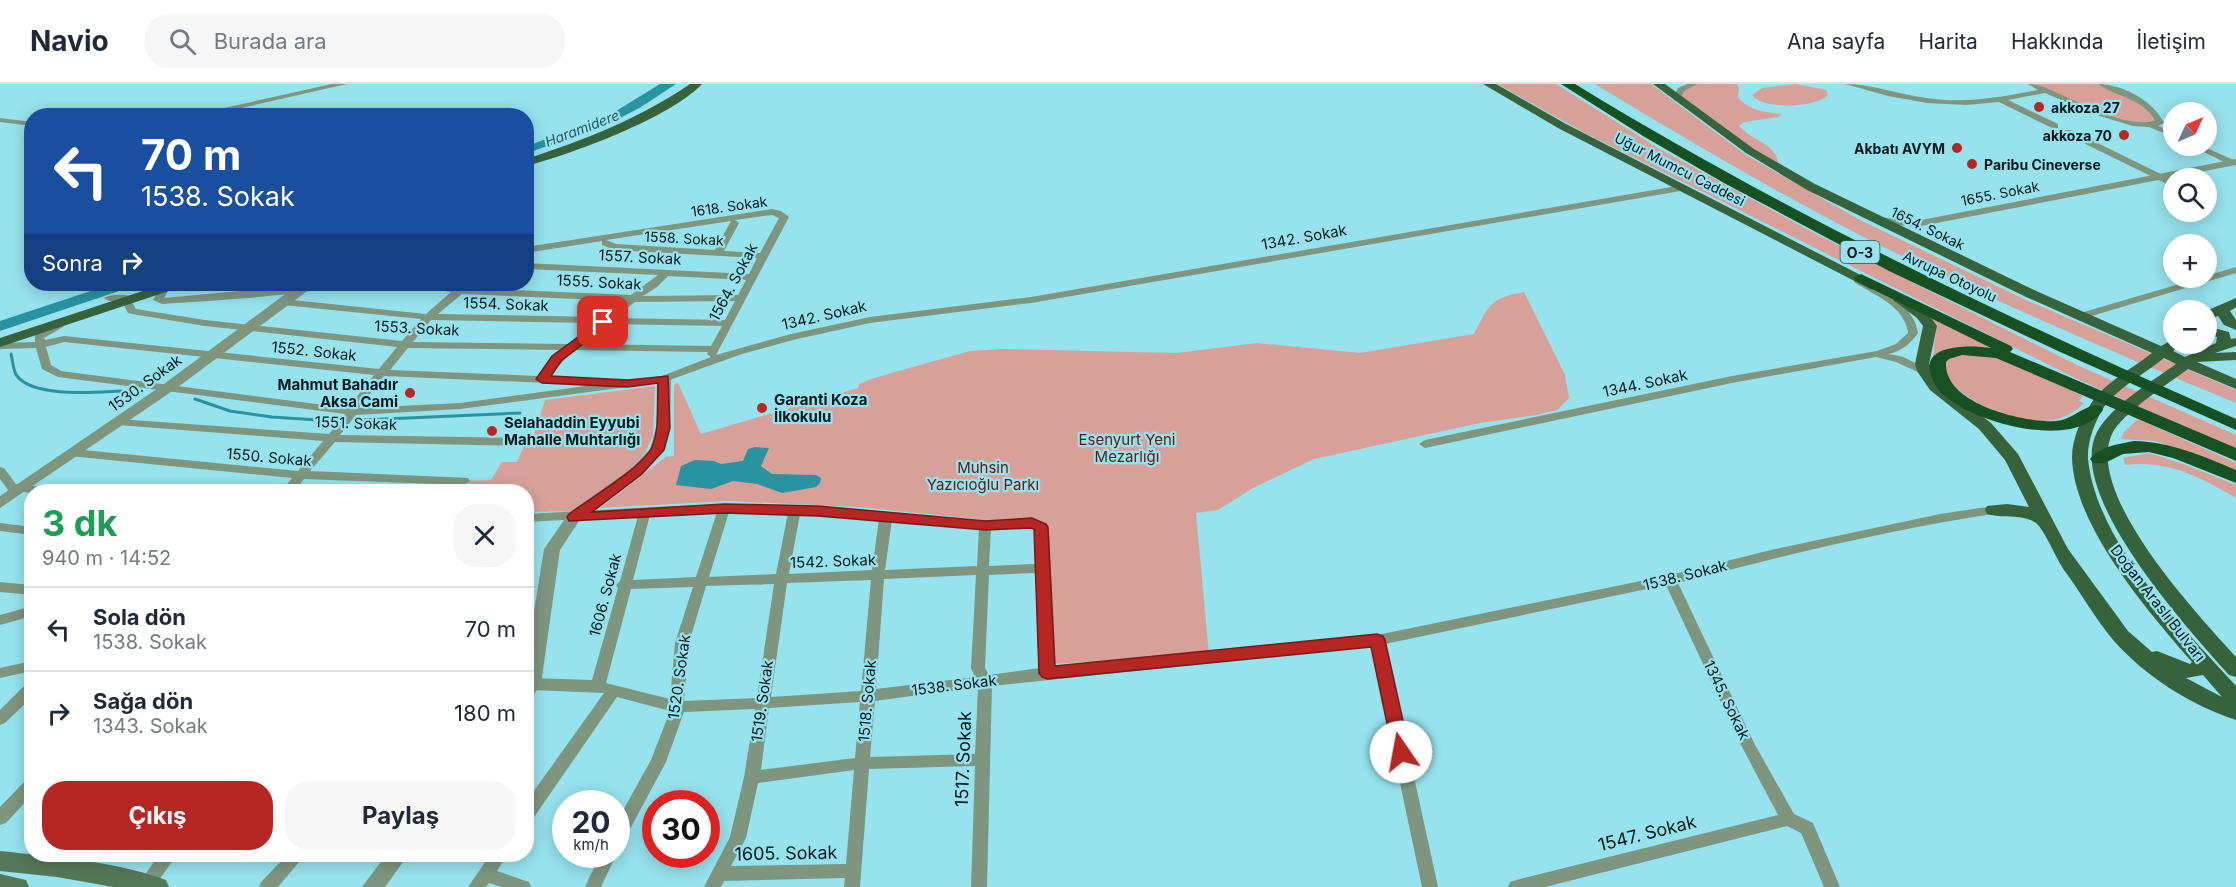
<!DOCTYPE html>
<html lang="tr">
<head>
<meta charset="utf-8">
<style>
  :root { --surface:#fff; --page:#f6f6f7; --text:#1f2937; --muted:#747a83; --line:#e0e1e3; --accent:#b62623 }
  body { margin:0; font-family:Inter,sans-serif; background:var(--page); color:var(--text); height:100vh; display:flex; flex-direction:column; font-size:22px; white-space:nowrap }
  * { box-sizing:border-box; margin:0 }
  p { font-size:20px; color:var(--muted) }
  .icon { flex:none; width:33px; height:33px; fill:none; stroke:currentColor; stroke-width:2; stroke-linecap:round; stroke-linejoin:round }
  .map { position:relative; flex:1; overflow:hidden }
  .sheet { position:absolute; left:24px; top:400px; width:510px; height:378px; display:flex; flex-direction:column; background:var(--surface); border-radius:24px; box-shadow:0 3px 15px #0003 }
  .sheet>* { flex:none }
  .banner { position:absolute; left:24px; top:24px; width:510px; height:183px; border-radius:24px; box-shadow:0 3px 15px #0003; background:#1a4fa0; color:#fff; overflow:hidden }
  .needle { width:39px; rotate:46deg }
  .buttons { position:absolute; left:2163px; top:18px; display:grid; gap:12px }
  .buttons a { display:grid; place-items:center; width:54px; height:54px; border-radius:50%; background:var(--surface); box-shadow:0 3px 15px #0003; font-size:30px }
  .speed { position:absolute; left:552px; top:706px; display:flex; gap:12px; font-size:30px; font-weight:700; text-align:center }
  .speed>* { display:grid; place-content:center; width:78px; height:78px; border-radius:50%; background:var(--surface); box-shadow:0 3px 15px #0003; line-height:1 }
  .speed small { font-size:15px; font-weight:400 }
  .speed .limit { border:9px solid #d22; background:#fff; color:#111 }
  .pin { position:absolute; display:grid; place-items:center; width:51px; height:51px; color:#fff; margin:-26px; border-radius:12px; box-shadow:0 3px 9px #0006 }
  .me { position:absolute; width:66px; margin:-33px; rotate:348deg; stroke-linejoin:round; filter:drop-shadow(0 0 4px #0008) }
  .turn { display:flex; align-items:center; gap:21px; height:126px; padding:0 18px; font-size:27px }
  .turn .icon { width:78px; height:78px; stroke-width:2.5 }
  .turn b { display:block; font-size:42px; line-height:51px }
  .then { display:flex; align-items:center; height:57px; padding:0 18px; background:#0003; gap:12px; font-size:22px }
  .round { display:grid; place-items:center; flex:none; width:63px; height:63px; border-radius:24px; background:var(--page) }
  .summary { display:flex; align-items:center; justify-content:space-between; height:102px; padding:0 18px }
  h1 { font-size:36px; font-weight:700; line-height:45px; color:#1e9e55 }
  .action { display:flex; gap:12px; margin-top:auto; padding:12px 18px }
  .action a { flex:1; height:69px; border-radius:24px; background:var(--accent); color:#fff; font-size:24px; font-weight:700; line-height:69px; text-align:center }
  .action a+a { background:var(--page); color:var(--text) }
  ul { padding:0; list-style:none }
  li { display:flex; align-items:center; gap:18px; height:84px; padding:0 18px; border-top:2px solid var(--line) }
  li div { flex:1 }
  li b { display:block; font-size:22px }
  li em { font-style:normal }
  header { display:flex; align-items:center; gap:36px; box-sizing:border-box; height:84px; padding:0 30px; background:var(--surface); border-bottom:2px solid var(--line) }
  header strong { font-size:28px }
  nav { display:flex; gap:33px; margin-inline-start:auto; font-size:21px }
  .search { width:420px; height:54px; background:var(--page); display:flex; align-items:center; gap:15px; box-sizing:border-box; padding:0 21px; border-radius:24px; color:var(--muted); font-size:22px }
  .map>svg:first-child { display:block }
</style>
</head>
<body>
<header>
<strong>Navio</strong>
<div class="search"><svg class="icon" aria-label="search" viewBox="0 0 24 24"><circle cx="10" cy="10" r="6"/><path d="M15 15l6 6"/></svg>Burada ara</div>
<nav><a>Ana sayfa</a><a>Harita</a><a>Hakkında</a><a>İletişim</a></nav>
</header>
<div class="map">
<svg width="2236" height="803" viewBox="0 0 2236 803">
  <rect width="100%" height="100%" fill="#96e2ed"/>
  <g fill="#d7a19a">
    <polygon points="1497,0 1556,0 1658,64 1816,150 2079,282 2236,351 2236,366 2075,294 1583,48"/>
    <path d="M1595 0H1651L1746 71 1858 135 2026 216 2236 306V319C2124 273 2013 225 1904 173 1798 122 1696 61 1595 0Z"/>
    <path d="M1693 0H1737L1739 5 1738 13C1748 27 1766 28 1782 30L1778 33 1744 38 1739 42C1752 57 1775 58 1779 81L1764 72 1678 10Z"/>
    <path d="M1795 0 1826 6 1828 11C1816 24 1762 26 1752 11L1762 4Z"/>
    <polygon points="2032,0 2102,0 2136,16 2161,37 2152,42 2117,35 2065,16"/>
    <path d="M1524 208 1565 291 1569 314 1557 326 1536 331 1480 339 1314 375 1253 404 1218 426 1196 429 1209 571 1050 580 1049 443 1033 434 985 436 860 423 727 417 600 424 666 373 674 372V301L678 299 701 350 858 304 859 300 874 294 970 267 1003 265 1177 269 1257 259 1360 269 1474 250C1489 221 1490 214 1524 208Z"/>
    <polygon points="1932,234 1989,262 1988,265 1942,267 1933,273 1936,246 1931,235"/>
    <path d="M1977 270 2004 275 2083 312 2079 317 2084 319C2048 358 1974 328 1945 292L1946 277 1957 271Z"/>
    <polygon points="655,302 653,351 645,369 631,385 583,421 572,427 527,428 526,408 462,408 468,397 491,396 502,378 517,378 526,357 532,357 545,316"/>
    <polygon points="2138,335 2236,379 2236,388 2156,357 2121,355 2124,348"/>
    <path d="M2149 369 2186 381 2236 401V414C2199 393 2169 376 2125 381L2123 374Z"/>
  </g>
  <g fill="#2993a1">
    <polygon points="660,0 676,0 641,23 601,44 527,69 527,62 608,32"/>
    <polygon points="112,200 140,200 0,247 0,237"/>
    <polygon points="755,363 769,364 761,382 772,390 816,391 821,394 820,399 816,403 782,409 757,400 733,397 711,405 676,401 681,382 695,376 714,377 721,380 743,377 748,365"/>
  </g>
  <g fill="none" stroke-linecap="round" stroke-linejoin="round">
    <g stroke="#2993a1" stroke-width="3">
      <path d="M11 270C13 277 13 287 17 292 34 314 96 308 121 307"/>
      <polyline points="195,315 230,327 272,333 332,337"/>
      <polyline points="362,336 520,329"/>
    </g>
    <g fill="#7e9680" fill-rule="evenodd">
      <polygon points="332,0 347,0 206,32 188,32"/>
      <polygon points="1687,0 1697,0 1684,7 1680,16 1674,16 1673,14 1678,4"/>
      <path d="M1845 0C1873 0 1900 11 1927 14 1965 20 2001 13 2038 6L2028 0C2042 0 2052 7 2064 12 2090 24 2125 43 2155 37 2145 15 2116 13 2098 0 2122 0 2154 17 2164 39L2158 42 2174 48V53L2149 43 2133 42 2093 30 2045 9 2008 16 2058 40V44H2052L1999 18 1966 21 1927 19 1888 12Z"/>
      <polygon points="0,34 32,38 32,42 0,38"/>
      <polygon points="2065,46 2071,46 2173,96 2174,99 2167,100 2065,50"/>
      <polygon points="2192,62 2202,62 2236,77 2236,81 2230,81"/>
      <path d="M1683 101 1686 102V106L1031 219 870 239 797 255 742 270 664 298 460 325 356 331 340 351 521 354 527 358 521 362 335 358 310 387 468 394 470 397 464 401 304 395 294 408H281L292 394 69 372 67 369 69 366 73 365 298 387 323 357 118 341 112 338 118 335 329 350 345 330 58 293 42 285 36 264 0 265V259L35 258V251L59 238 64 241 63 243 44 254 45 256 64 252 379 285 397 263 205 242 132 230 128 229 122 217H109L104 214C112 209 131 210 139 215L132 218 136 225 205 236 402 257 421 235 283 221 278 218 283 215 426 230 451 208 419 203 414 200C430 200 451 205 464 200L467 201 468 204 631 211 658 191 526 185V179L749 190 757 174 614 166 602 161V157L526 169V163L772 125 781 127 789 133 716 271 791 250 870 233 1031 213ZM772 131 779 134 760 169 724 167 739 139 735 136ZM731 137 715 166 616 160 606 156ZM668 192 746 196 738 211 643 212 657 203ZM462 210 623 217 601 233 438 230ZM735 217 725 236 613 234 635 218ZM431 236 593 239 568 260 413 258ZM605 240 722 242 711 262 580 260ZM64 258 374 291 348 324 61 287 51 281 46 263ZM408 264 561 266 538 292 390 286ZM573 266 708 268 707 270 711 273 662 292 601 300V296L597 295 549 293ZM384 292 593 301 460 319 359 324Z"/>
      <polygon points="2236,183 2236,189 2085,234 2081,235 2076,232 2077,230 2200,194 2206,194 2206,192"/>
      <path d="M1857 193C1880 201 1915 223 1918 249 1910 260 1903 266 1889 270L1903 273 1928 285 1929 287 1928 289H1920L1896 278 1876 273 1732 299 1425 364 1419 360 1425 356 1732 292 1877 267 1896 260 1908 249C1905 222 1874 211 1854 198V194Z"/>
      <path d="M162 200H172L164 214 317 200H337C321 211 190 218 162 220L153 216Z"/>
      <polygon points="0,383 4,384 16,400 51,404 57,408 32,409 8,406 0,395"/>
      <path d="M754 420C828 422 900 431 973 436 998 437 1021 431 1045 440L1047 443 1054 583 1377 551 1670 491 1771 466 1940 430 1993 422 1999 426 1993 430C1887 446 1782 472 1678 499L1754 659 1794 730 1813 739 1840 803H1824L1801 749 1787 742 1545 803H1508L1510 798 1516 796 1778 731 1741 661 1666 501 1385 560 1438 803H1422L1371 562 992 602 987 803H971L975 682 869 685 860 803H844L845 794 724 797 721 803H704L730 753 744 693 755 625 684 628 666 678 622 760 616 762V739L651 676 670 627 617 613 532 736 526 738V718L604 609 532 606 527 604 526 597 532 594 592 596 618 504 616 501 620 497 638 432 526 438V430L674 422ZM717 428 696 493 633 496 650 431ZM729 428 788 429 776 490 709 493ZM800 430 879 435 872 486 789 490ZM892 436 979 444 977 482 885 486ZM1017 442 1035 445 1036 480 989 482 991 444ZM1036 489 1040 584 989 591 985 584 989 491ZM976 491 971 584 975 593 876 605 884 495ZM871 496 861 607 771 613 787 499ZM774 500 757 614 684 617 689 559 706 502ZM693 503 675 559 670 615 606 599 631 505ZM978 603 975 670 870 673 875 617ZM860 618 855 674 761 686 769 624ZM854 686 846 780 731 782 746 754 758 699Z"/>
      <polygon points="0,439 32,443 32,451 0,447"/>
      <polygon points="0,498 32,501 32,511 0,508"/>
      <polygon points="32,522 32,532 0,541 0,531"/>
      <polygon points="32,577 32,587 0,594 0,584"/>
      <polygon points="32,598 32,613 5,639 0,641 0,626 27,599"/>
      <polygon points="32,694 32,711 6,739 0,741 0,723 27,695"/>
      <polygon points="159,771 177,771 154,803 141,803 139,799"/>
      <polygon points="287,771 305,771 278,803 259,803 261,798"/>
      <polygon points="490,771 507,771 497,787 529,798 531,803 502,803 489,799 486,803 468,803"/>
      <polygon points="600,771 616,771 601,803 585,803"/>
    </g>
    <g fill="#7e9680" fill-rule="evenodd">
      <polygon points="2236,75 2236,81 1916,143 1879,139 1873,136 1879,133 1916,137"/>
      <polygon points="299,200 311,200 306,208 174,306 0,424 0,412 164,300"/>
      <polygon points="664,291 671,295 670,344 664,366 642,390 579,437 560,466 541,600 532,613 526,615 526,578 544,465 569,429 632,384 650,365 656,344 657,295"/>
      <polygon points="386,771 408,771 385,803 362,803"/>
    </g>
    <g fill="#557858" fill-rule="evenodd">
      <path d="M0 767C54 773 114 777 166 796L169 803H113L57 793 0 787Z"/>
      <polygon points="0,790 26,796 29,803 0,803"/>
    </g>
    <g fill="#36633c" fill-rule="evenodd">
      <path d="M690 0H702C670 34 572 70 526 82V75C584 56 639 35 690 0Z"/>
      <polygon points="1483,0 1496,0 1566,40 1882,202 1875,206 1870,205 1558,44"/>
      <path d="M1653 0H1665L1754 65 1815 100 2034 206 2161 262 2174 255V260H2181L2173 267 2185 273 2216 259 2217 253 2206 251V242L2229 248 2231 255 2236 254V262L2215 269 2236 268V276L2197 278 2236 295V305L2188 285C2168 300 2122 329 2112 350 2084 410 2198 531 2236 573V593L2229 591C2190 547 2064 410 2097 348 2112 321 2151 298 2176 280L2164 274C2147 288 2115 306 2104 323 2095 337 2087 358 2088 375 2097 460 2182 542 2236 602V636C2191 621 2146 593 2114 557 2096 536 2081 509 2064 486 2056 474 2045 447 2036 439 2021 429 2003 435 1987 430L1985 426 1987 422 2007 420 2029 423 2005 376 1979 345 1930 306 1917 287 1915 280 1923 242 1917 234 1893 216 1900 212 1927 228 1937 242 1929 280 1940 300 1991 339 2018 370 2068 465 2128 547 2152 568 2157 567 2190 580 2192 578C2149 529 2073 441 2072 373 2072 354 2082 333 2092 318 2106 298 2133 284 2152 269L2024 212 1807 106 1746 69ZM2203 591 2222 613 2186 594Z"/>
      <polygon points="164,200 183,200 181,203 0,263 0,254"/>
      <polygon points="2236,214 2236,223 2230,227 2236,236 2236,246 2224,241 2218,232 2206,237 2206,227"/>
    </g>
    <g fill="#175023" fill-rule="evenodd">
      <path d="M1561 0H1575C1789 131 2007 234 2236 335V346L2058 267 1889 187 1724 99 1643 52Z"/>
      <path d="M1861 190 2011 262 2013 265 2010 268 2236 364V377L1996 274 1962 271 1949 275 1946 278C1943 320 2024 339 2056 337 2071 336 2081 324 2095 321L2101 322 2103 326C2075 366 1980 340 1949 315 1941 310 1935 302 1932 294 1917 259 1971 261 1991 264L1856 197 1854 194Z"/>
      <path d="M2134 357C2171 358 2203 372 2236 386V399L2173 374 2149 368 2123 370 2105 379H2093L2090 375C2100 362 2120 360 2134 357Z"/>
    </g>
  </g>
  <path fill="#b62623" stroke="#761917" stroke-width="1.5" d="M603 235 608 236V241L561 277 551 292 628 296 668 292 670 344 664 366 642 390 592 428 724 420 818 422 986 437 1032 434 1046 440 1048 443 1055 582 1377 550 1383 552 1385 556 1410 668 1407 673 1401 675 1395 673 1393 668 1371 563 1047 595 1042 593 1039 589 1034 445 1030 444 986 446 818 432 724 429 569 437 567 433 569 430C588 416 643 383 652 363 660 344 657 320 658 299L628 303 542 299 536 295 552 272Z"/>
  <g fill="#b62623" stroke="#96e2ed" stroke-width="2">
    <circle cx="2039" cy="23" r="6"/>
    <circle cx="2124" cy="51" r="6"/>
    <circle cx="1957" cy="64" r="6"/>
    <circle cx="1972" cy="80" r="6"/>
    <circle cx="410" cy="309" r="6"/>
    <circle cx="762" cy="324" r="6"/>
    <circle cx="492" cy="347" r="6"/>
  </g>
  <g text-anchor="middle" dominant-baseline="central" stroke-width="4.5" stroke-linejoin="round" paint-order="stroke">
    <g font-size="14" font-weight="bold" fill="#02181c" stroke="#96e2ed" text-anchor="start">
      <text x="2051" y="23">akkoza 27</text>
      <text x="2112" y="51" text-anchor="end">akkoza 70</text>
      <text x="1945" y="64" text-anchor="end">Akbatı AVYM</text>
      <text x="1984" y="80">Paribu Cineverse</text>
    </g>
    <g font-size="14" font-style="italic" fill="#29555b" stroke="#96e2ed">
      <text transform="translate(582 44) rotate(-21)">Haramidere</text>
    </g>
    <g font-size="14" fill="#02181c" stroke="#96e2ed">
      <text transform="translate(1680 85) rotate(27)">Uğur Mumcu Caddesi</text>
      <text transform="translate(2000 109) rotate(-11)">1655. Sokak</text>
      <text transform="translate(729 122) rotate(-8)">1618. Sokak</text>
      <text transform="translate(1928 144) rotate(26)">1654. Sokak</text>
      <text transform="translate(684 154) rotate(3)">1558. Sokak</text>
      <text transform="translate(1950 192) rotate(25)">Avrupa Otoyolu</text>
    </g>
    <rect fill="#96e2ed" stroke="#2e555b" stroke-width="1.5" x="1840.5" y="157" width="39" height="22" rx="4.5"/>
    <g font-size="14" font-weight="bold" fill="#02181c">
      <text x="1860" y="168">O-3</text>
    </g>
    <g font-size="15" fill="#02181c" stroke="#96e2ed">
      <text transform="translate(1304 153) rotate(-10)">1342. Sokak</text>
      <text transform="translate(640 173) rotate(3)">1557. Sokak</text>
      <text transform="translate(599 198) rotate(3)">1555. Sokak</text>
      <text transform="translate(733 198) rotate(-62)">1564. Sokak</text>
      <text transform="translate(506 220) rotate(2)">1554. Sokak</text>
      <text transform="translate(824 231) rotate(-13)">1342. Sokak</text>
      <text transform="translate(417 244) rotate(3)">1553. Sokak</text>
      <text transform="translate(314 267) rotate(6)">1552. Sokak</text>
      <text transform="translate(145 299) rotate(-36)">1530. Sokak</text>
      <text transform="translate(1645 299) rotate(-12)">1344. Sokak</text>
      <text transform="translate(356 339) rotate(2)">1551. Sokak</text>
      <text transform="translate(269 373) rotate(5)">1550. Sokak</text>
      <text transform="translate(833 477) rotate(-2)">1542. Sokak</text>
      <text transform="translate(1685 491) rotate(-14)">1538. Sokak</text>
      <text transform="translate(605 511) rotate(-75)">1606. Sokak</text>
      <text transform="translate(2158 519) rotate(52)">Doğan Araslı Bulvarı</text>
      <text transform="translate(679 593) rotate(-82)">1520. Sokak</text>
      <text transform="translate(954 601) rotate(-7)">1538. Sokak</text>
      <text transform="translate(1727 616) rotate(64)">1345. Sokak</text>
      <text transform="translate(762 617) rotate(-82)">1519. Sokak</text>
      <text transform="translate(867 617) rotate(-85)">1518. Sokak</text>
    </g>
    <g font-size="15" font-weight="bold" fill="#02181c" stroke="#96e2ed" text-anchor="start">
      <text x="398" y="300" text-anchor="end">Mahmut Bahadır<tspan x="398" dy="17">Aksa Cami</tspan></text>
      <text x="774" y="315">Garanti Koza<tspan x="774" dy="17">İlkokulu</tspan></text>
      <text x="504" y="338">Selahaddin Eyyubi<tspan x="504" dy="17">Mahalle Muhtarlığı</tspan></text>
    </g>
    <g font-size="15" fill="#6c1210" stroke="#96e2ed">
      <text x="1127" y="355">Esenyurt Yeni<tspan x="1127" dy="17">Mezarlığı</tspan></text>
      <text x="983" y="383">Muhsin<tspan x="983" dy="17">Yazıcıoğlu Parkı</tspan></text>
    </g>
    <g font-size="18" fill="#02181c" stroke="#96e2ed">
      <text transform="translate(963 675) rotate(-88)">1517. Sokak</text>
      <text transform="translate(1647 749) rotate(-14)">1547. Sokak</text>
      <text transform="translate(786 769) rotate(-1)">1605. Sokak</text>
    </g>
  </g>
</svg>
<div class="buttons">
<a><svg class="needle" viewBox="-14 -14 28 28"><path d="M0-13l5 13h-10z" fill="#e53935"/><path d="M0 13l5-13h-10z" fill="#747a83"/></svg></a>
<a><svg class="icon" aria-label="search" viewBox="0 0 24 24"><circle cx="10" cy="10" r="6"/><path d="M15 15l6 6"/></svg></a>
<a>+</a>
<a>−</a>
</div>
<div class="speed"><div>20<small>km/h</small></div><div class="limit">30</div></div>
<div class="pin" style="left:603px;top:238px;background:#d93025"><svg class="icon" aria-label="arrive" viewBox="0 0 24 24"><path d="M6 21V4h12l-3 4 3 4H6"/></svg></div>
<svg class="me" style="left:1401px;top:668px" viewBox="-20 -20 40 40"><circle r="19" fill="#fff"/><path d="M0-13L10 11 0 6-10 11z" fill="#b62623"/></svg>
<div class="banner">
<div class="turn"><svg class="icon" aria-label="left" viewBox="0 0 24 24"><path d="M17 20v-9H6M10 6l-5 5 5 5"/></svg><div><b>70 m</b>1538. Sokak</div></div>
<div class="then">Sonra<svg class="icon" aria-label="right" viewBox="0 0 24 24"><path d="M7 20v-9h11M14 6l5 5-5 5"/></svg></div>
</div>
<section class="sheet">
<div class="summary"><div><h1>3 dk</h1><p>940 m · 14:52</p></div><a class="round"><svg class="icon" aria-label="close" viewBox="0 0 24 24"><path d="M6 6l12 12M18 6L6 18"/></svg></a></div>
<ul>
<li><svg class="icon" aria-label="left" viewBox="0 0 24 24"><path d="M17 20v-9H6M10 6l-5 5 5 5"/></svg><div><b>Sola dön</b><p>1538. Sokak</p></div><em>70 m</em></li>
<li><svg class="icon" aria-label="right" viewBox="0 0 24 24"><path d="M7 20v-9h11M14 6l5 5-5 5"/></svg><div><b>Sağa dön</b><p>1343. Sokak</p></div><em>180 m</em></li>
</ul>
<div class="action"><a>Çıkış</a><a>Paylaş</a></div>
</section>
</div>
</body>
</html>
